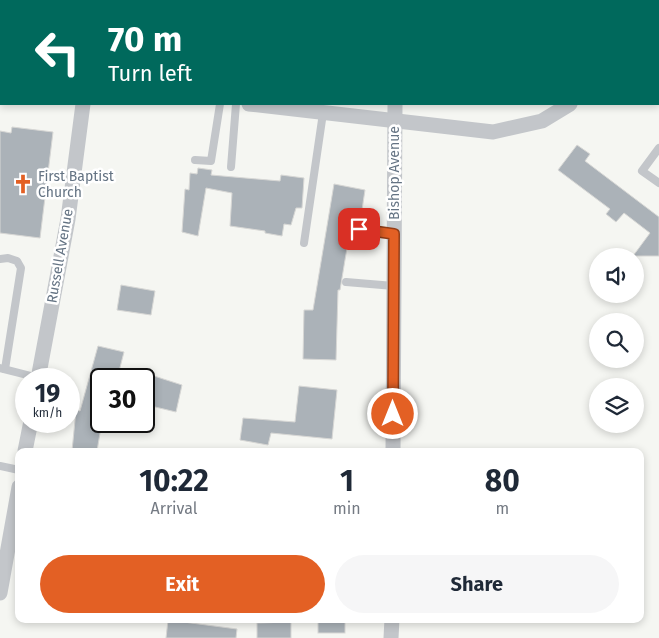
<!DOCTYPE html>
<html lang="en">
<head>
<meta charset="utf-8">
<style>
  :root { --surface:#fff; --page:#f6f6f7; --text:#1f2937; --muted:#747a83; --accent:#e36024 }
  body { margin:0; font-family:"Fira Sans",sans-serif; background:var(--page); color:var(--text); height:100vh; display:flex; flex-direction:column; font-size:19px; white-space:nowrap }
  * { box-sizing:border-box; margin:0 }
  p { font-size:16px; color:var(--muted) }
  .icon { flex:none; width:28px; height:28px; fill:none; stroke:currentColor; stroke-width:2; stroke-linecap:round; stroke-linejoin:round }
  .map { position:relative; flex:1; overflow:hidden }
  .sheet { position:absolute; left:15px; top:448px; width:629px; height:175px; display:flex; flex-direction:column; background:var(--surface); border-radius:10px; box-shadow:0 2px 8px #0003 }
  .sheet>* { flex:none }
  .hud { position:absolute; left:0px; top:0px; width:660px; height:105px; box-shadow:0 2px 8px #0003; background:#00695c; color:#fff; overflow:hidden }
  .controls { position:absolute; left:589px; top:248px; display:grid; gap:10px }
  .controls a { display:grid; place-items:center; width:55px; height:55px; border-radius:50%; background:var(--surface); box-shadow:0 2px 8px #0003; font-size:25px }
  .speed { position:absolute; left:15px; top:368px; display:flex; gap:10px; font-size:25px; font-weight:700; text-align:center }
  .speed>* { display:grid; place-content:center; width:65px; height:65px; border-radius:50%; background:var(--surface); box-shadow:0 2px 8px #0003; line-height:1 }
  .speed small { font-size:12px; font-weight:400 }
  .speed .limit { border:2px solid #111; border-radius:8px; background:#fff; color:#111 }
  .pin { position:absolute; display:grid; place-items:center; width:42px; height:42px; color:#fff; margin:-21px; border-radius:10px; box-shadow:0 2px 8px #0006 }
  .me { position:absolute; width:55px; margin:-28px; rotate:0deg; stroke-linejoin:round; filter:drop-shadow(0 0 4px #0008) }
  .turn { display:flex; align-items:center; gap:18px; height:105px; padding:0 25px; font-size:22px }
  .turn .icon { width:65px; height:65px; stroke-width:2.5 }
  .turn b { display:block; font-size:35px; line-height:42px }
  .eta { display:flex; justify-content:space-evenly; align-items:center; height:85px; text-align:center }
  .eta b { font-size:30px; font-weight:700; line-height:35px }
  .action { display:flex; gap:10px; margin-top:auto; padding:10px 25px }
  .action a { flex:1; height:58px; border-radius:30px; background:var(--accent); color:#fff; font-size:20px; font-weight:700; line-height:58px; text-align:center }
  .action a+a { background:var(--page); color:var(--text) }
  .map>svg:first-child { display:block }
</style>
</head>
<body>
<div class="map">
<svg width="659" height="638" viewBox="0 0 659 638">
  <rect width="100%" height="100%" fill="#f5f6f2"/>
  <g fill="#abb2b8" stroke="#d7d7d5">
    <polygon points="12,127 53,132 40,238 0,233 0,131 11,133"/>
    <polygon points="577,145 590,154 585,161 659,217 659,256 633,256 650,233 624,213 616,222 606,214 610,209 558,170"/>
    <polygon points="198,168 212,170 211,175 280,181 281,175 304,178 302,208 296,208 291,225 284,224 282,236 265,233 265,231 230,226 232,193 206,188 198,236 182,232 185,189 189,190 190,173 197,174"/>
    <polygon points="334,184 365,190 360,223 354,228 357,238 349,236 340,290 338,290 336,360 303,359 304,310 313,310"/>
    <polygon points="121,285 155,291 151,315 117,310"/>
    <polygon points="98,346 124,352 117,379 101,379 101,427 97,451 72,451 76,410 80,411"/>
    <polygon points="154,376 182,385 176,412 147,405"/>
    <polygon points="299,386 337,390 332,439 271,433 268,445 240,440 243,418 295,422"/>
    <rect x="318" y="619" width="27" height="14"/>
    <polygon points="168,620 237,629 236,638 166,638"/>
    <polygon points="291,622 291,638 257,638 257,623"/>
  </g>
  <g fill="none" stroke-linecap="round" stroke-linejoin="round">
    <defs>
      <polyline id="primary" points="614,0 616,1"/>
    </defs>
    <use href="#primary" stroke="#b4b8bc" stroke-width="25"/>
    <g stroke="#c3c6ca" stroke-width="8">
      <polyline points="493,0 493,1"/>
      <polyline points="659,148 642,171 659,183"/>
      <polyline points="195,160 211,161 220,104"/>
      <polyline points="231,167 236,104"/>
      <polyline points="359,229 394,234"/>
      <polyline points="304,243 323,113"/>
      <polyline points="0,259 8,258 17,261 21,268 5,369"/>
      <polyline points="346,282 394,286"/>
      <polyline points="0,368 39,378"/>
      <polyline points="0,466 19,470"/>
    </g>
    <g stroke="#c3c6ca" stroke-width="15">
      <polyline points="56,1 56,0"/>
      <polyline points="395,1 395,0"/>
      <polyline points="0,66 1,66"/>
      <polyline points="249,104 493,132 542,121 570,104"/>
      <polyline points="38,379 68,219 83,104"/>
      <polyline points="25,451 31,421"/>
      <polyline points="393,451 395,104"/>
      <polyline points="0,593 19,487"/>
      <polyline points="391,638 392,619"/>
    </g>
    <use href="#primary" stroke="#fff" stroke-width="22"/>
  </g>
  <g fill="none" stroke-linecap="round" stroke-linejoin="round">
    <defs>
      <polyline id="route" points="359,229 394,234 393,414"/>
    </defs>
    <use href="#route" stroke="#943e17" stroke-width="12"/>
    <use href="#route" stroke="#e36024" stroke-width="9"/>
  </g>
  <defs>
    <symbol id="church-bare" viewBox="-9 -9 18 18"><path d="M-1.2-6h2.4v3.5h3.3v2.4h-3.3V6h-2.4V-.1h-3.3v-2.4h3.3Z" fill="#e36024" stroke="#fff" stroke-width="2.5" paint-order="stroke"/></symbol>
  </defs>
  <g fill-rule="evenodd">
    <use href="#church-bare" x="9" y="170" width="28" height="28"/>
  </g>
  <g text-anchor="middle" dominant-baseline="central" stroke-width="5" stroke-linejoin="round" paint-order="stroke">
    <g font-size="14" fill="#647383" stroke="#fff">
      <text transform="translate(394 173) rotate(-90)">Bishop Avenue</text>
      <text transform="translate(60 256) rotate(-80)">Russell Avenue</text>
    </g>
    <g font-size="14" fill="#647383" stroke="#fff" text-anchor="start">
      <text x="38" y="176">First Baptist<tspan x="38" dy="16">Church</tspan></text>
    </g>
  </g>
</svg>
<div class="controls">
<a><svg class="icon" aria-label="sound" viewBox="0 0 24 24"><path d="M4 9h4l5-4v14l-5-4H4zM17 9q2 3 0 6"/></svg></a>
<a><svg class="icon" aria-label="search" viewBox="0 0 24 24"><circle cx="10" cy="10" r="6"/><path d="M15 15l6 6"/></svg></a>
<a><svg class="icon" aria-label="layers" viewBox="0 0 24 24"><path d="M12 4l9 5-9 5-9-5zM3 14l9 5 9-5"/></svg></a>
</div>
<div class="speed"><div>19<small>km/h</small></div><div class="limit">30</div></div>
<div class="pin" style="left:359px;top:229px;background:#d93025"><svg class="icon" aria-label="arrive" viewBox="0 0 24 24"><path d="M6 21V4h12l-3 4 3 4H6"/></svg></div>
<svg class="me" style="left:393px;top:414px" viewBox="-20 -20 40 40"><circle r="17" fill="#e36024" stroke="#fff" stroke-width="3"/><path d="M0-11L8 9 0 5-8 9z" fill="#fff"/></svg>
<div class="hud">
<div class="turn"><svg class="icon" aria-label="left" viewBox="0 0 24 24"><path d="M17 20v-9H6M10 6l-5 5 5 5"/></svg><div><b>70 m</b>Turn left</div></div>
</div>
<section class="sheet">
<div class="eta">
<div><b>10:22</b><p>Arrival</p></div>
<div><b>1</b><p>min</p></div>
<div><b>80</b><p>m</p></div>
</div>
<div class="action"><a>Exit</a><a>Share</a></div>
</section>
</div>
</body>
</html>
